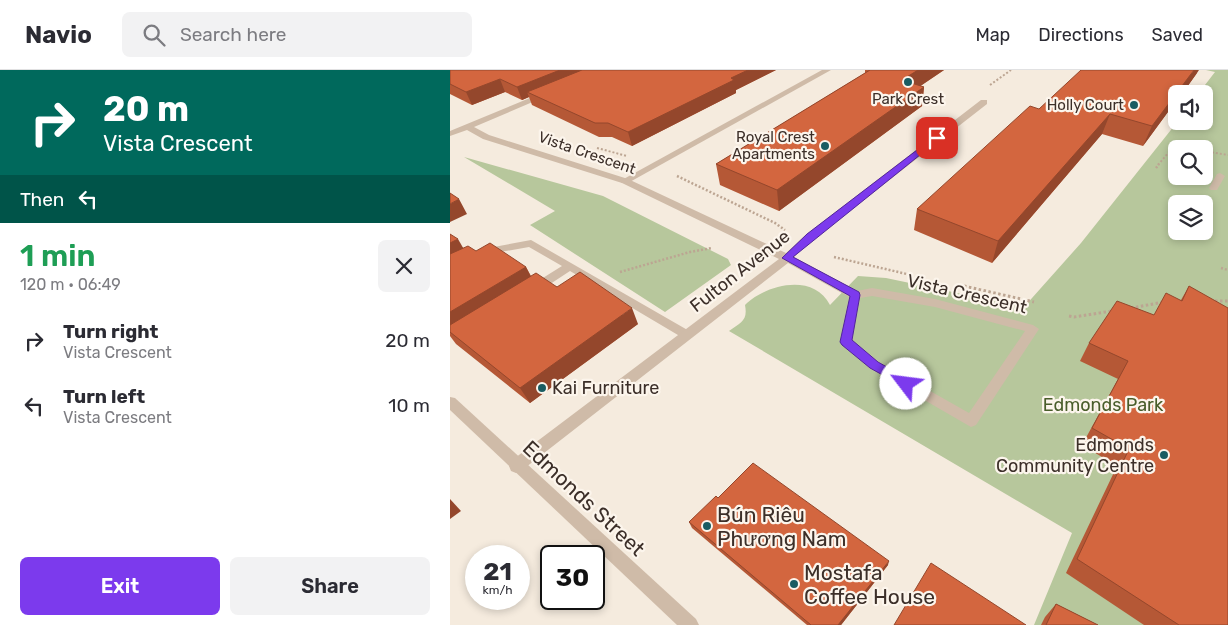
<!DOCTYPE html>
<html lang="en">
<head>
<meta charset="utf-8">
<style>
  :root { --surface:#fff; --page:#f2f2f3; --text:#2b2b33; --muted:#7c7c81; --line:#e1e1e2; --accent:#7c3aed }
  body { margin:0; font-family:Rubik,sans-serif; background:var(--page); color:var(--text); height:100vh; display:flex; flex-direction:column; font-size:19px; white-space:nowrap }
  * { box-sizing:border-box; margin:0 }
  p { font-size:16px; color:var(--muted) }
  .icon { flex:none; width:28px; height:28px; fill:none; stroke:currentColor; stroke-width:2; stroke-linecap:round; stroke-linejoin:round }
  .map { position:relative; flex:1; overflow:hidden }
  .side { display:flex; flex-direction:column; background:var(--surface); width:450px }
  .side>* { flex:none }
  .guide { background:#00695c; color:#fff; overflow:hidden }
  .fabs { position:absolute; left:718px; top:15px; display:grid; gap:10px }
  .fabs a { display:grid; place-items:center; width:45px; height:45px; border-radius:8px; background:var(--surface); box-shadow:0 2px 8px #0003; font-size:25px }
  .speed { position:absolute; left:15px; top:475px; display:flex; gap:10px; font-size:25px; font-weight:700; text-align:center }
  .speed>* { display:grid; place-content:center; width:65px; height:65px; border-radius:50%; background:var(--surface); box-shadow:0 2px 8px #0003; line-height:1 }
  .speed small { font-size:12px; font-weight:400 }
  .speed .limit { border:2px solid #111; border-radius:8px; background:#fff; color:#111 }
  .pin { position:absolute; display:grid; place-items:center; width:42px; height:42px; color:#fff; margin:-21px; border-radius:10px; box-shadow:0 2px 8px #0006 }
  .me { position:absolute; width:55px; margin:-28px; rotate:300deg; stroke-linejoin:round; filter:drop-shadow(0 0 4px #0008) }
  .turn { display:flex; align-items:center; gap:18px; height:105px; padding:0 20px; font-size:22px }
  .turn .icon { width:65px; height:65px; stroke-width:2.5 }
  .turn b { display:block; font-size:35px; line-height:42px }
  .then { display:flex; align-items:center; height:48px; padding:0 20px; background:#0003; gap:10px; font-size:19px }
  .round { display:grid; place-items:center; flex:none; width:52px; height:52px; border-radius:8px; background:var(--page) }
  .headline { display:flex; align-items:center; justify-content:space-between; height:85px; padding:0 20px }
  h1 { font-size:30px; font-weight:600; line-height:38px; color:#1e9e55 }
  .primary-button { display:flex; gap:10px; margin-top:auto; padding:10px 20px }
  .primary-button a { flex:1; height:58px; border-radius:8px; background:var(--accent); color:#fff; font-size:20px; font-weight:600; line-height:58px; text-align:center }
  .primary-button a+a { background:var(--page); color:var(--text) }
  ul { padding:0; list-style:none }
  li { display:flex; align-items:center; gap:15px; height:65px; padding:0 20px }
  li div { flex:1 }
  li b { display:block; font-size:19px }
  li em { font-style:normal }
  header { display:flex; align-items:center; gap:30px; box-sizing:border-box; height:70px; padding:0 25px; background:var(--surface); border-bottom:1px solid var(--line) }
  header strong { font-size:24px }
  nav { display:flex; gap:28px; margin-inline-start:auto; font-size:18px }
  .search { width:350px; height:45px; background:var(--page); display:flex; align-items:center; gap:12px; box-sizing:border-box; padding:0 18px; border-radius:8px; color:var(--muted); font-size:19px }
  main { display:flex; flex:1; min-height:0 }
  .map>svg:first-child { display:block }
</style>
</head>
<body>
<header>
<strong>Navio</strong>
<div class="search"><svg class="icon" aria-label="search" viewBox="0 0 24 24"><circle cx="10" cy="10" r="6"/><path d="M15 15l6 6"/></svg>Search here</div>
<nav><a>Map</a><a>Directions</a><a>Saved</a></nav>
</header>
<main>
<section class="side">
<div class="guide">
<div class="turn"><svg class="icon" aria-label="right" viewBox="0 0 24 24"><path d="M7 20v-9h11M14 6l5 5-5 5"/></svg><div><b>20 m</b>Vista Crescent</div></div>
<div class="then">Then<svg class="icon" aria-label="left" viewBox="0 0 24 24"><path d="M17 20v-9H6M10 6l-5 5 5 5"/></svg></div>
</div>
<div class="headline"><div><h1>1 min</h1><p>120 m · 06:49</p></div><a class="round"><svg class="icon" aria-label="close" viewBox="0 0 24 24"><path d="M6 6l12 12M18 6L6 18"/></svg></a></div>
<ul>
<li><svg class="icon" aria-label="right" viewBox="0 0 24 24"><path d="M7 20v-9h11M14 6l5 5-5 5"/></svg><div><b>Turn right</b><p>Vista Crescent</p></div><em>20 m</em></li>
<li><svg class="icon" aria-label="left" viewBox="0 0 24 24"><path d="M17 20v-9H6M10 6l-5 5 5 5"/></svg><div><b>Turn left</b><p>Vista Crescent</p></div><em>10 m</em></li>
</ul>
<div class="primary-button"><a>Exit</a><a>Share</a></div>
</section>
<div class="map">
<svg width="778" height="555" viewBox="0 0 778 555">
  <rect width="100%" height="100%" fill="#f5ebde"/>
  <g fill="#b7c79c" fill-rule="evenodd">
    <path d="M756 0H778V555H584L622 463 279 261C291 252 298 251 295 235L297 233C318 214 364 203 380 235L408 206 436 208 574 237 631 173 728 51H754V24H748L765 2ZM726 79H754V106H726ZM726 134H754V161H726Z"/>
    <polygon points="14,87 153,126 278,189 281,195 215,242 80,155 105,141"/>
  </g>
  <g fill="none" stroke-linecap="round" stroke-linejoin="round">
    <g stroke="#bca592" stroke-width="2" stroke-dasharray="2 2" stroke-linecap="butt">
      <polyline points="540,15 561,0"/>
      <polyline points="147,78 177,86"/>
      <polyline points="754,81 778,85"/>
      <polyline points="708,95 724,76 741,79"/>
    </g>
    <g stroke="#bca592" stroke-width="2.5" stroke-dasharray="2 2" stroke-linecap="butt">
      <polyline points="706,98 709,94"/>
      <polyline points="227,106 325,153 335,160"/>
      <polyline points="384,187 461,205"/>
      <polyline points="771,198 778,200"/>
      <polyline points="170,202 240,182 262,178"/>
    </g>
    <g stroke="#bca592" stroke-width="3" stroke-dasharray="2.5 2.5" stroke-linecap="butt">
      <polyline points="514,216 584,232"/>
      <polyline points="760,231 778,231"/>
      <polyline points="681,238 714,232"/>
      <polyline points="619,246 624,247 662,241"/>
    </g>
    <g fill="#cfbba8" fill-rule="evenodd">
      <polygon points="372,0 381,0 178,113 172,113 170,111"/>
      <polygon points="770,103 775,106 767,120 761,120 759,118 767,104"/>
      <polygon points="81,170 241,262 243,265 241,268 233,268 120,201 88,222 80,222 78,219 80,216 112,196 79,177 33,185 28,182 33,179"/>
    </g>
    <path fill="#cfbba8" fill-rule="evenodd" d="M92 23 99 25 24 57 39 65 178 109 336 183 357 164 531 30H537V34L365 168 344 187 407 221 422 218 485 229 583 255 589 259 526 355 521 357 419 298 392 275 390 272 399 227 338 193 71 401 66 403 61 401 59 396 61 391 329 189 172 113 33 69 17 60 0 66V61ZM422 226 485 237 575 261 519 343 429 292 402 270 410 228Z"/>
    <polygon fill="#cfbba8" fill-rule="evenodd" points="0,327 5,328 246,549 249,555 227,555 0,340"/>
  </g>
  <g fill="#b55836">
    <polygon points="0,0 326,0 286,20 286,23 182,76 162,67 149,67 82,35 79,27 72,30 55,22 22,35 0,24"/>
    <polygon points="415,0 494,0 470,16 474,17 472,36 329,141 270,115 266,94 415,3"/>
    <polygon points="747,3 732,24 726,24 726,31 693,76 652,64 542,193 464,160 467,139 589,39"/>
    <polygon points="0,164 13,178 26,181 76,197 81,206 107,217 188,254 80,333 6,274 0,266"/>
    <polygon points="739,216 778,555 694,555 616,503 667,396 632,375 668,309 630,291 639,273 704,245 731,230"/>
    <polygon points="268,428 438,495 391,555 357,555 242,458 239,452"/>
    <polygon points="606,534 648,555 591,555 595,547"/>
  </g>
  <g fill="#94472c">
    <polygon points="110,0 147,0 77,22 79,27 72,30 67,17"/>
    <polygon points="298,0 326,0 286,20 286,23 182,76 178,62 281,8"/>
    <polygon points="468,0 494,0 450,30 452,10"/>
    <polygon points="744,0 749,0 747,3 732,24 726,24 726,31 693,76 702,56"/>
    <polygon points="50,9 55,22 22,35 16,22"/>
    <polygon points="474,17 472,36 329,141 327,120"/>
    <polygon points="660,44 652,64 542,193 548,171"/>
    <polygon points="9,129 17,144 0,152 0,134"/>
    <polygon points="8,169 16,183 0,192 0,173"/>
    <polygon points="76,197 83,211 0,262 0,242"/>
    <polygon points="182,238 188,254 80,333 70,318"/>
    <polygon points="0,429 11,441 0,449"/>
    <polygon points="439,491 438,495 391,555 388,555"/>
  </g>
  <g fill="#d3663f" stroke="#94472c">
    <polygon points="0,0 110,0 67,17 50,9 16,22 0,14"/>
    <polygon points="132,0 298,0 281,8 284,10 178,62 158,53 145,53 77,22"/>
    <polygon points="420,0 468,0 452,10 474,17 327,120 266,94"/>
    <polygon points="631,0 744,0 702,56 660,44 548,171 467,139 580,36 589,39"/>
    <polygon points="0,123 9,129 0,134"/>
    <polygon points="0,164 8,169 0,173"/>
    <polygon points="40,173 76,197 0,242 0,184 18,176 26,181"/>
    <polygon points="130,202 182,238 70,318 0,262 0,255 86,203 107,217"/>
    <polygon points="739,216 778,238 778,555 729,555 627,489 679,379 642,358 678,291 639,273 667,231 704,245 716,223 732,231"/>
    <polygon points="303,393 439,491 388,555 361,555 239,452 266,426 268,428"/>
    <polygon points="481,493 576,555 444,555"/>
    <polygon points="606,534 648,555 596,555"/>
  </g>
  <polygon fill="#7c3aed" stroke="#51269a" points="484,67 491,68 343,187 409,222 410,225 402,270 428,292 460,310 462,314 460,317 456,318 420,298 392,275 390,272 400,226 332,188 357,164"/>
  <g fill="#195c62" stroke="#fcf5ec" stroke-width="2">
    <circle cx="458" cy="12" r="5"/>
    <circle cx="684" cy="35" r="5"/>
    <circle cx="375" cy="76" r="5"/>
    <circle cx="92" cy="318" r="5"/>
    <circle cx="714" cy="385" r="5"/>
    <circle cx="257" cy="456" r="5"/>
    <circle cx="344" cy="514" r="5"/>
  </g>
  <g text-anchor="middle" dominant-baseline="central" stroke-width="4.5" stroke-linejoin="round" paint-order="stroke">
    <g font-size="15" fill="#3c2f29" stroke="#fcf5ec" text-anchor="end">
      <text x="458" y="29" text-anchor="middle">Park Crest</text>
      <text x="674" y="35">Holly Court</text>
      <text x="365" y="67">Royal Crest<tspan x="365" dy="17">Apartments</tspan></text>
    </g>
    <g font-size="15" fill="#3c2f29" stroke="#fcf5ec">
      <text transform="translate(137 83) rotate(19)">Vista Crescent</text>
    </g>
    <g font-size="18" fill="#3c2f29" stroke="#fcf5ec">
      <text transform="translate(290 201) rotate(-38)">Fulton Avenue</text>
      <text transform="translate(517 224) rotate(13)">Vista Crescent</text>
    </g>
    <g font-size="18" fill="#3c2f29" stroke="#fcf5ec" text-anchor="start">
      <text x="102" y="318">Kai Furniture</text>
      <text x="704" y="375" text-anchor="end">Edmonds<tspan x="704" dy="21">Community Centre</tspan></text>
    </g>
    <g font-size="18" fill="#495d2a" stroke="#fcf5ec">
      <text x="653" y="335">Edmonds Park</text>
    </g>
    <g font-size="21" fill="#3c2f29" stroke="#fcf5ec">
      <text transform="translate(134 428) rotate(43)">Edmonds Street</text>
    </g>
    <g font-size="21" fill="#3c2f29" stroke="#fcf5ec" text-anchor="start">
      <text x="267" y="444">Bún Riêu<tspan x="267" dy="24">Phương Nam</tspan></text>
      <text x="354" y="502">Mostafa<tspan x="354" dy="24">Coffee House</tspan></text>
    </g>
  </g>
</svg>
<div class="fabs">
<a><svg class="icon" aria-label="sound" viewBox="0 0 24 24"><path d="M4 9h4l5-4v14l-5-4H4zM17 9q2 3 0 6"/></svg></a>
<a><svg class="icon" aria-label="search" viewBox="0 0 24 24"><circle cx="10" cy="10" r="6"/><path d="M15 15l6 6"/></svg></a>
<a><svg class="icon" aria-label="layers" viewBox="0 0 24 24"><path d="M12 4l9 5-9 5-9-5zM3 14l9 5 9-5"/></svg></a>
</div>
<div class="speed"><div>21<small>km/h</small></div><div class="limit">30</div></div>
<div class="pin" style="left:487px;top:68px;background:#d93025"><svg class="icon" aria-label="arrive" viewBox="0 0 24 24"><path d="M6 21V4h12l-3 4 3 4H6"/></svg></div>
<svg class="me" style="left:456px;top:314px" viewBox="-20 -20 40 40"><circle r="19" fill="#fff"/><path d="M0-13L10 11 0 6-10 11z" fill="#7c3aed"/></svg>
</div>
</main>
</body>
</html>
